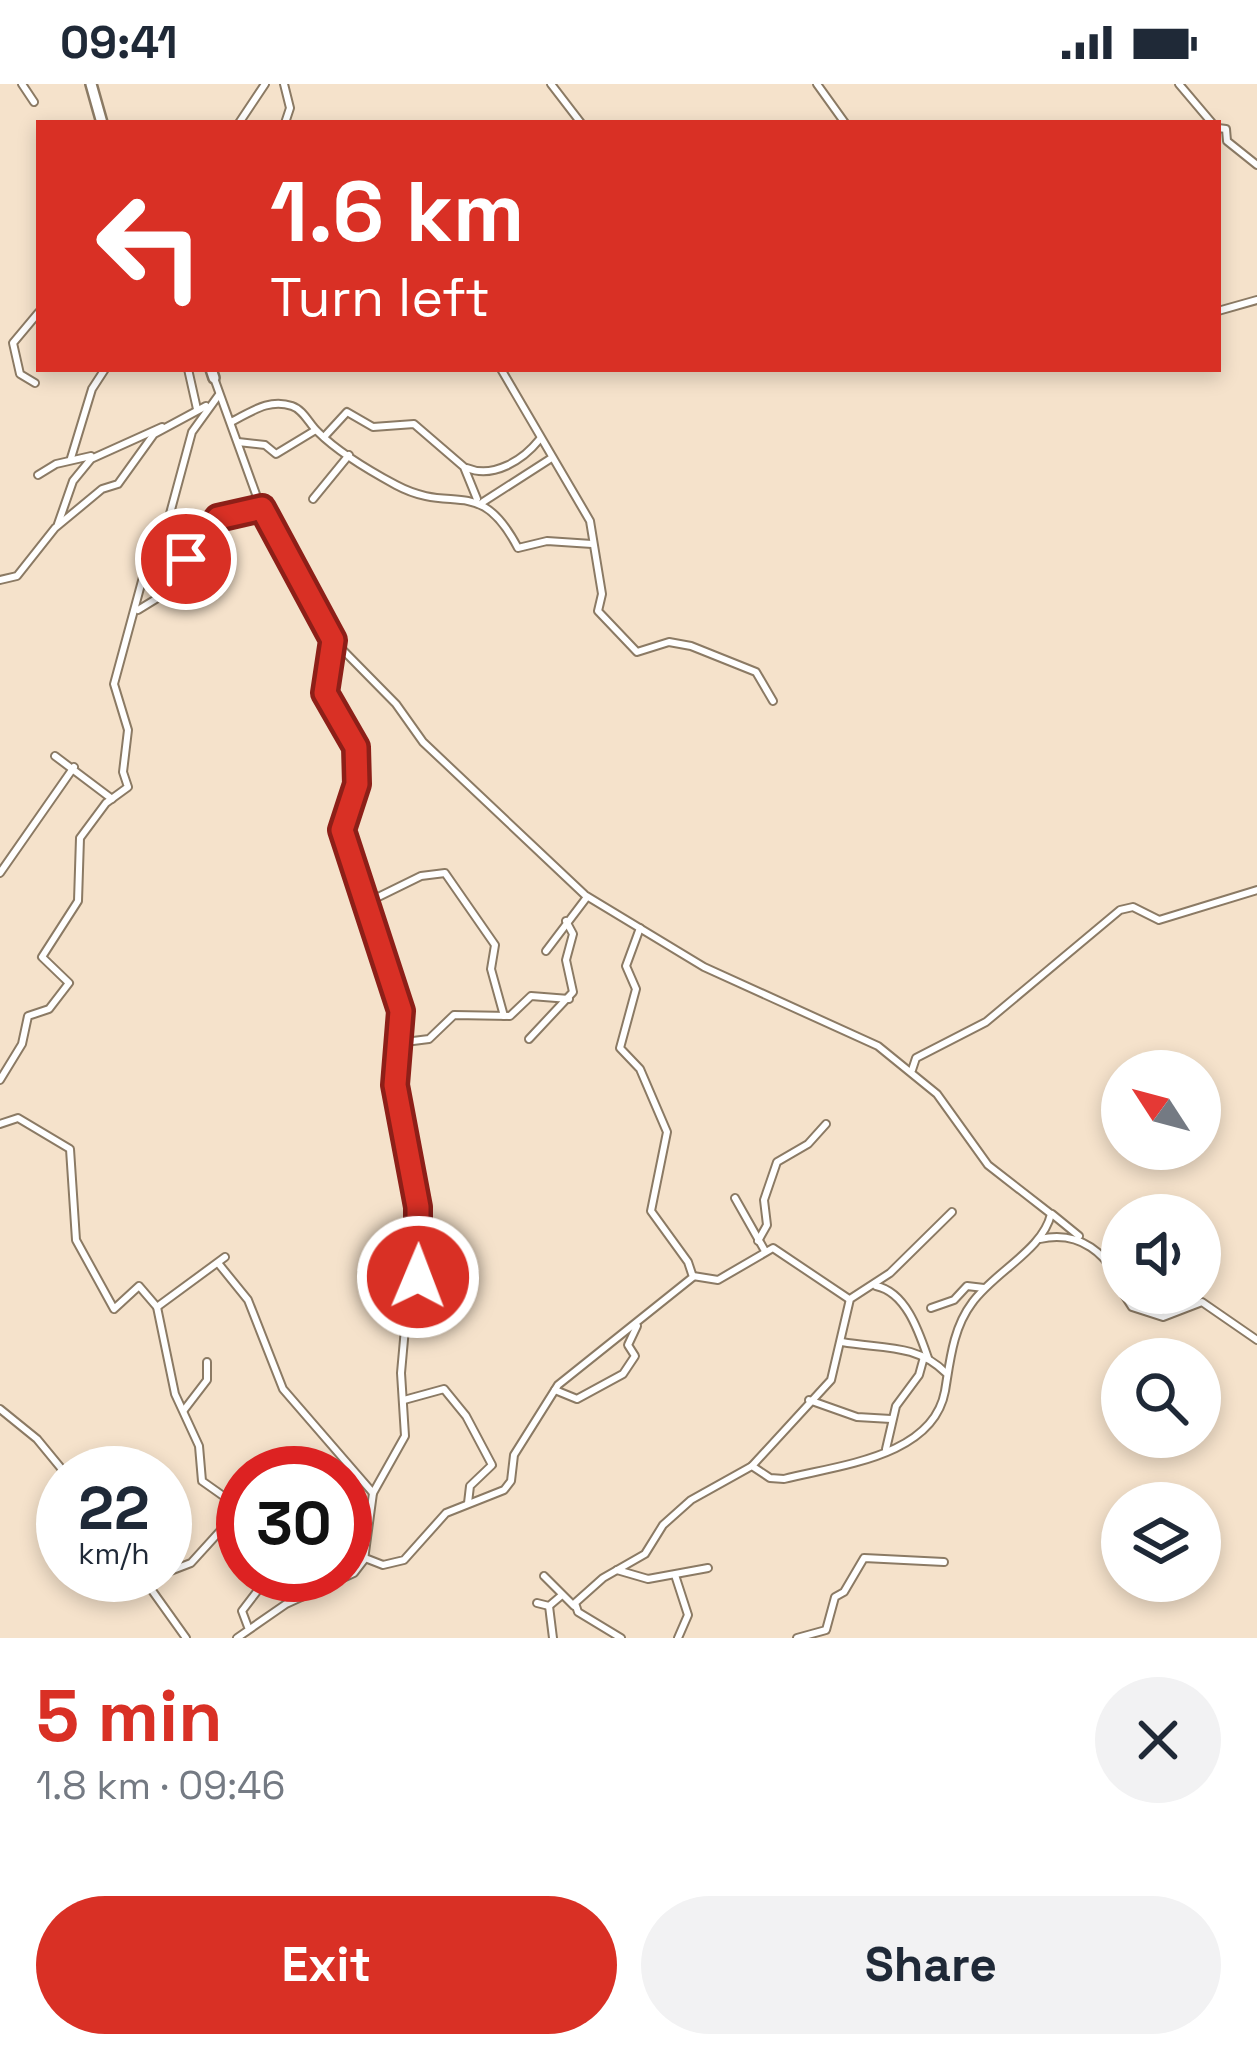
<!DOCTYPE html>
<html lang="en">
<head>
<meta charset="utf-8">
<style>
  :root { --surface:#fff; --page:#f2f2f3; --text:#1f2937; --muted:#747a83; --accent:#d93025 }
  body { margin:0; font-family:"Space Grotesk",sans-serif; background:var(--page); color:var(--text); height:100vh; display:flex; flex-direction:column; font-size:45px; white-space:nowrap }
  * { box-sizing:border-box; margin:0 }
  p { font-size:39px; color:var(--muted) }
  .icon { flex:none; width:66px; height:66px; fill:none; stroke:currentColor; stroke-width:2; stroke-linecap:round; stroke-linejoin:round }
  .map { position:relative; height:1554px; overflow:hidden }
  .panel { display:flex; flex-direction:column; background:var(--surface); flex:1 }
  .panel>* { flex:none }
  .top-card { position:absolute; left:36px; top:36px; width:1185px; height:252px; border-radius:0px; box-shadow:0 6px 18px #0003; background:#d93025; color:#fff; overflow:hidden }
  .needle { width:78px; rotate:306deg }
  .tools { position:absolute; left:1101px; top:966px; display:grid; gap:24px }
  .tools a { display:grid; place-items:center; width:120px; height:120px; border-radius:50%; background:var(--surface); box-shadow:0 6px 18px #0003; font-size:60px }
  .speed { position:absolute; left:36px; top:1362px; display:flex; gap:24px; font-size:60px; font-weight:700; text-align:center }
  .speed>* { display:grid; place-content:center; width:156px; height:156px; border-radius:50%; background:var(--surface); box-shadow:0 6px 18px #0003; line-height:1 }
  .speed small { font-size:30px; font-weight:400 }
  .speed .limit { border:18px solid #d22; background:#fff; color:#111 }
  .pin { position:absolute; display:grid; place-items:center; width:102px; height:102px; color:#fff; margin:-51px; border:6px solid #fff; border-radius:50%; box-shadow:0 3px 12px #0007 }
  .me { position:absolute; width:132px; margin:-66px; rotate:1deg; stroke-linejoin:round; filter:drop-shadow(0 0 9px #0008) }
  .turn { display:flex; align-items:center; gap:42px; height:252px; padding:0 36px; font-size:54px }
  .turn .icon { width:156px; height:156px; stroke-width:2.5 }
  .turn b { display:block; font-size:84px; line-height:102px }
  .round { display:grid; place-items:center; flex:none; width:126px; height:126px; border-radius:63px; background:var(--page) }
  .head { display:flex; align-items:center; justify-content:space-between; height:204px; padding:0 36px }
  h1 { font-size:72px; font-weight:600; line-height:90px; color:var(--accent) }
  .primary-button { display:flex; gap:24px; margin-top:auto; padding:24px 36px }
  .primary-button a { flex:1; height:138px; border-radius:72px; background:var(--accent); color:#fff; font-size:48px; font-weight:600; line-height:138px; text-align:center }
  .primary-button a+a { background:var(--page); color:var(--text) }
  .status { display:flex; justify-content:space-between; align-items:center; height:84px; padding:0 60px; background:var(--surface); direction:ltr }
  .status svg { height:33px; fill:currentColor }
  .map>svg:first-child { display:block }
</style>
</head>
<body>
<div class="status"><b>09:41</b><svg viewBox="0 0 49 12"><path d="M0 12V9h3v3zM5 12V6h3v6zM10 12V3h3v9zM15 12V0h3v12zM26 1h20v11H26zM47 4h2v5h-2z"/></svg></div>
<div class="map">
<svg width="1257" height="1554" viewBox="0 0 1257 1554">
  <rect width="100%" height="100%" fill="#f5e2cb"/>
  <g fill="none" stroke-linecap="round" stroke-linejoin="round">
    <defs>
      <g id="minor">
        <polyline points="22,0 34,18"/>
        <polyline points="284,0 290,24 285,39"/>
        <polyline points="551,0 581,39"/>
        <polyline points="817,0 845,39"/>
        <polyline points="1179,0 1212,39"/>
        <polyline points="239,39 265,0"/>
        <polyline points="1218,44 1226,45 1227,57 1257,81"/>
        <polyline points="1218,227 1257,216"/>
        <polyline points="188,285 197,325"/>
        <polyline points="501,285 590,437 602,510 598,527 637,568 669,558 691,562 756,588 773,617"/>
        <polyline points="214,294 257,413 333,556 325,609 357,669 357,701 342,746 401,927 395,1001 418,1123 417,1202 406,1233 401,1289 405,1352 373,1409 364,1476 354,1489 286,1520 237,1554"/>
        <polyline points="35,299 20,290 13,259 39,228"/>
        <path d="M231 338C251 328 269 314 292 322 304 326 309 340 318 348 339 369 370 387 396 401 454 432 479 390 518 464L547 457 592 460"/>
        <polyline points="324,353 347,328 373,343 414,340 464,383 477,415"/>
        <polyline points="238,358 265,361 276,370 314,347"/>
        <polyline points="71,374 92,305 105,285"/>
        <path d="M467 384C493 395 523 376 539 356"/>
        <polyline points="38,391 56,380 91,372"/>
        <polyline points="313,415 349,371"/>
        <polyline points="483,418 550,375"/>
        <polyline points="58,440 73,397 91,375 162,343"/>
        <polyline points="0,496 17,492 55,444 102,405 118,400 154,350 206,322"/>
        <polyline points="138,526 169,507 215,435 262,424"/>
        <path d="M333 556 396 620 423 658 585 811 704 883 878 962 937 1010 988 1081 1051 1130C1043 1166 994 1188 972 1219 953 1244 950 1277 945 1307 933 1373 839 1381 784 1395L770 1394 752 1382 691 1416 663 1441 645 1470 603 1494 575 1519 578 1528 621 1554"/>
        <polyline points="55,672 112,715"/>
        <polyline points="0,789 74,683"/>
        <polyline points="368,818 421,792 445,789 495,861 491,885 504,932"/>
        <polyline points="546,867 587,813"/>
        <polyline points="529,955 573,908 566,876 573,850 566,837"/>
        <polyline points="397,959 429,955 454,931 510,932 531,912 569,915"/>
        <polyline points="912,986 916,974 986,938 1120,826 1133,823 1159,836 1257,806"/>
        <polyline points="0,996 22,960 28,932 49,925 69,899 42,873 78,817 80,754 106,719 128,703 123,688 128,646 114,600 146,482 165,448 192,348 218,312"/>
        <polyline points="0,1040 18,1034 70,1065 76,1156 114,1225 139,1202 157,1223 175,1310 199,1362 202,1397 243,1426"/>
        <polyline points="735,1114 765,1167"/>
        <polyline points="1052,1130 1079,1152"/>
        <path d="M1040 1155C1079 1146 1109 1169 1122 1206"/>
        <polyline points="758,1157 767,1141 764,1116 777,1078 808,1060 826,1040"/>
        <polyline points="218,1179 248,1216 283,1305 373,1409"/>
        <polyline points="693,1192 718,1196 773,1164 849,1215"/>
        <path d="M876 1202C906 1208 919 1248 928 1274"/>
        <polyline points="1123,1209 1132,1223 1163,1233 1202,1218 1257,1256"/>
        <polyline points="157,1223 225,1173"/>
        <polyline points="931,1224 954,1216 967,1202 984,1204"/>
        <path d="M842 1258C881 1265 916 1259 946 1289"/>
        <polyline points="555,1306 577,1315 623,1290 635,1272 628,1261 637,1242"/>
        <polyline points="404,1316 444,1305 466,1332 492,1381 470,1402 468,1419"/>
        <polyline points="809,1316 857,1333 891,1335"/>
        <polyline points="0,1325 37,1355 65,1389"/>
        <polyline points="184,1326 207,1296 207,1278"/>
        <polyline points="886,1365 896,1322 919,1291 924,1273"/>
        <polyline points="752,1382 831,1296 850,1215 890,1189 952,1128"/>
        <polyline points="365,1474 383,1481 404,1476 446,1429 504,1406 511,1397 514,1371 558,1301 693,1193 688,1178 651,1127 667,1048 640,985 620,964 636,905 626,882 640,844"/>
        <polyline points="617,1486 648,1495 708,1484"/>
        <polyline points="165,1489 191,1479 241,1424"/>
        <polyline points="141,1491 186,1554"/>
        <polyline points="675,1491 688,1531 678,1554"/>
        <polyline points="544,1492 574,1522"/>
        <polyline points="537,1519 549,1522 562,1511"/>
        <polyline points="549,1522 553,1554"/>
        <polyline points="248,1543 242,1527 265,1497 263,1491"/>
        <polyline points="797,1554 826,1546 835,1513 844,1508 864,1474 944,1478"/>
      </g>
      <g id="tertiary">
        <polyline points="91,0 102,39"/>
        <polyline points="211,285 214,294"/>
      </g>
    </defs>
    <use href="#minor" stroke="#8b7a64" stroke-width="10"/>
    <use href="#tertiary" stroke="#8b7a64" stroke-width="14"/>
    <use href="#minor" stroke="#fff" stroke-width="6"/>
    <use href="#tertiary" stroke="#fff" stroke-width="9"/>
  </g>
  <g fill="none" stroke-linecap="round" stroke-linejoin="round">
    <defs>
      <polyline id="route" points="186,475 218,434 262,424 333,556 325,609 356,663 357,700 342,746 401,927 395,1001 418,1123 418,1193"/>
    </defs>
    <use href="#route" stroke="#8d1f18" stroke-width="30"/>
    <use href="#route" stroke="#d93025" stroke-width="21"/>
  </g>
</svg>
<div class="tools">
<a><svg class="needle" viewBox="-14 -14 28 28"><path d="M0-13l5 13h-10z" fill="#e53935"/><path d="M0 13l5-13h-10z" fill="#747a83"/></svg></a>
<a><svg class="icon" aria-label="sound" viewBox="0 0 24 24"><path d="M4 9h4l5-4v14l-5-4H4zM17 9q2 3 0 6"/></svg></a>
<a><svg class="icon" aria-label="search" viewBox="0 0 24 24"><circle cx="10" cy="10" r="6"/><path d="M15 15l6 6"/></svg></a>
<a><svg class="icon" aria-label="layers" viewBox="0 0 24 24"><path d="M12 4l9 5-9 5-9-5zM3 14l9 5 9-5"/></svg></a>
</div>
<div class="speed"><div>22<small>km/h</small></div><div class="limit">30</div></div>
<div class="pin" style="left:186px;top:475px;background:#d93025"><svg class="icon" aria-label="arrive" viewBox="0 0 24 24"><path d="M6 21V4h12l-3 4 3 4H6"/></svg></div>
<svg class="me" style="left:418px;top:1193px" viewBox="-20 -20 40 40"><circle r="17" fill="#d93025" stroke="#fff" stroke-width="3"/><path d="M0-11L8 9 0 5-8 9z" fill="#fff"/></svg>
<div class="top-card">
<div class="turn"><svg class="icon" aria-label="left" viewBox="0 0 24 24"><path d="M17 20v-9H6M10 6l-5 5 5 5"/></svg><div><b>1.6 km</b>Turn left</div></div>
</div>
</div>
<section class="panel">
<div class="head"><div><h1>5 min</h1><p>1.8 km · 09:46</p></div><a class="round"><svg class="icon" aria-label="close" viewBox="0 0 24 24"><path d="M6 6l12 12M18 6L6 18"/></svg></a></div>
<div class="primary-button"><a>Exit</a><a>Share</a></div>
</section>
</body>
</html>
